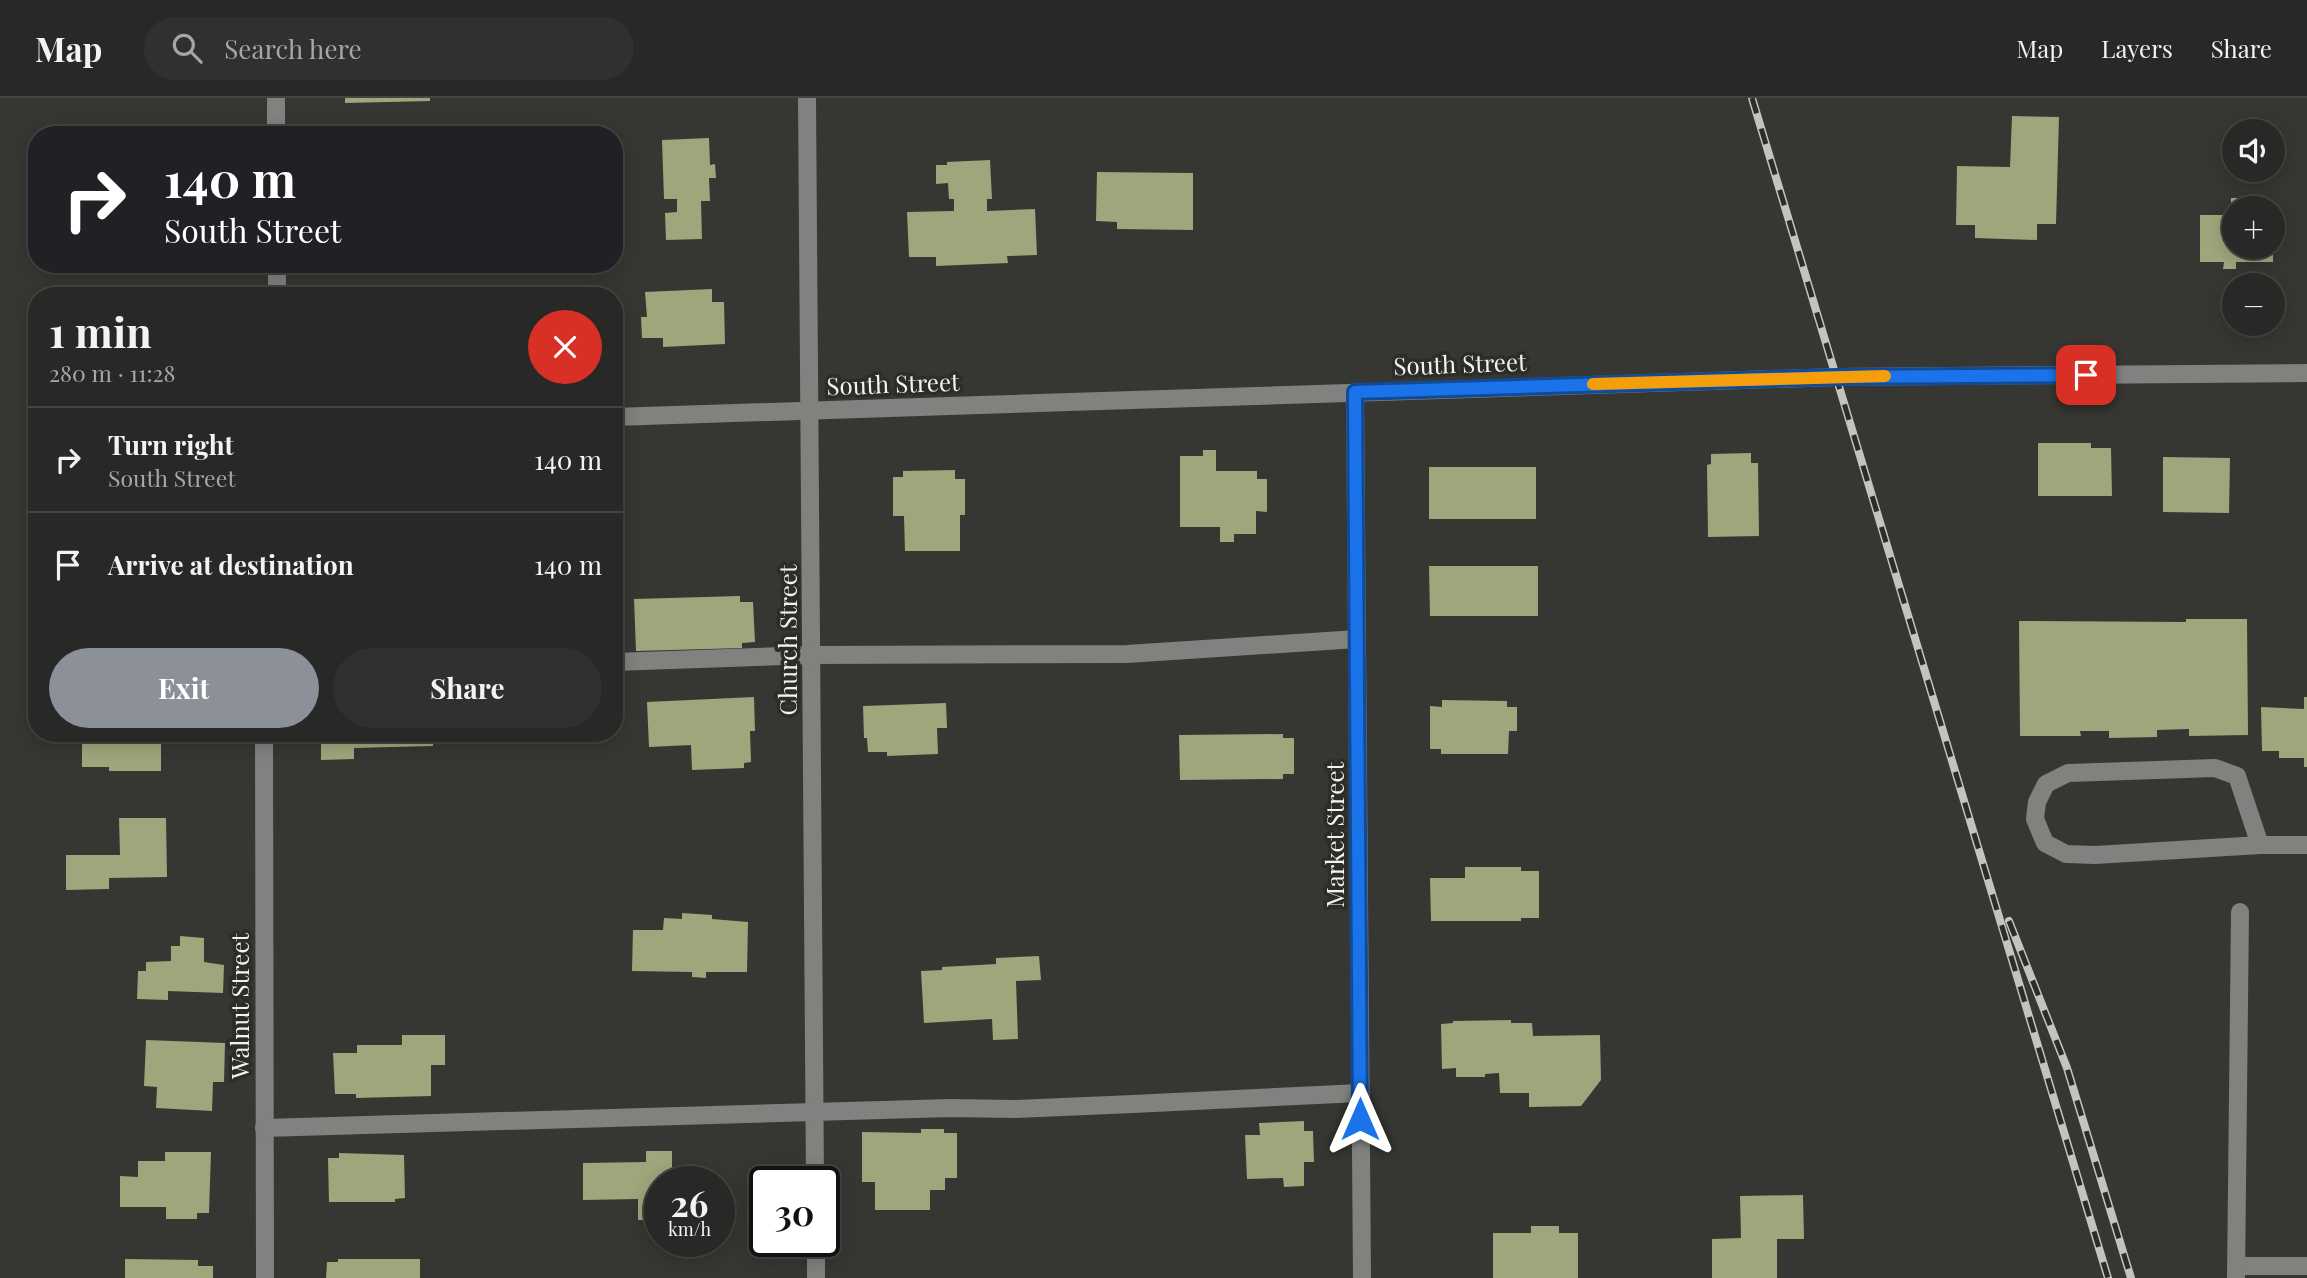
<!DOCTYPE html>
<html lang="en">
<head>
<meta charset="utf-8">
<style>
  :root { --surface:#282926; --page:#30312e; --text:#f1f3f6; --muted:#a5a6a7; --line:#444543; --accent:#8c9099 }
  body { margin:0; font-family:"Playfair Display",serif; background:var(--page); color:var(--text); height:100vh; display:flex; flex-direction:column; font-size:26px; white-space:nowrap }
  * { box-sizing:border-box; margin:0 }
  p { font-size:23px; color:var(--muted) }
  .icon { flex:none; width:38px; height:38px; fill:none; stroke:currentColor; stroke-width:2; stroke-linecap:round; stroke-linejoin:round }
  .map { position:relative; flex:1; overflow:hidden }
  .details { position:absolute; left:28px; top:189px; width:595px; height:455px; display:flex; flex-direction:column; background:var(--surface); border-radius:28px; box-shadow:0 4px 18px #0003,0 0 0 2px var(--line) }
  .details>* { flex:none }
  .hud { position:absolute; left:28px; top:28px; width:595px; height:147px; border-radius:28px; box-shadow:0 4px 18px #0003,0 0 0 2px var(--line); background:#202124; color:#fff; overflow:hidden }
  .tools { position:absolute; left:2222px; top:21px; display:grid; gap:14px }
  .tools a { display:grid; place-items:center; width:63px; height:63px; border-radius:50%; background:var(--surface); box-shadow:0 4px 18px #0003,0 0 0 2px var(--line); font-size:35px }
  .speed { position:absolute; left:644px; top:1068px; display:flex; gap:14px; font-size:35px; font-weight:700; text-align:center }
  .speed>* { display:grid; place-content:center; width:91px; height:91px; border-radius:50%; background:var(--surface); box-shadow:0 4px 18px #0003,0 0 0 2px var(--line); line-height:1 }
  .speed small { font-size:18px; font-weight:400 }
  .speed .limit { border:4px solid #111; border-radius:10px; background:#fff; color:#111 }
  .pin { position:absolute; display:grid; place-items:center; width:60px; height:60px; color:#fff; margin:-30px; border-radius:14px; box-shadow:0 4px 10px #0006 }
  .me { position:absolute; width:77px; margin:-38px; rotate:0deg; stroke-linejoin:round; filter:drop-shadow(0 0 5px #0008) }
  .turn { display:flex; align-items:center; gap:24px; height:147px; padding:0 21px; font-size:32px }
  .turn .icon { width:91px; height:91px; stroke-width:2.5 }
  .turn b { display:block; font-size:49px; line-height:60px }
  .round { display:grid; place-items:center; flex:none; width:74px; height:74px; border-radius:37px; background:var(--page) }
  .overview { display:flex; align-items:center; justify-content:space-between; height:119px; padding:0 21px }
  h1 { font-size:42px; font-weight:700; line-height:52px }
  .cta { display:flex; gap:14px; margin-top:auto; padding:14px 21px }
  .cta a { flex:1; height:80px; border-radius:42px; background:var(--accent); color:#fff; font-size:28px; font-weight:700; line-height:80px; text-align:center }
  .cta a+a { background:var(--page); color:var(--text) }
  ul { padding:0; list-style:none }
  li { display:flex; align-items:center; gap:21px; height:105px; padding:0 21px; border-top:2px solid var(--line) }
  li div { flex:1 }
  li b { display:block; font-size:26px }
  li em { font-style:normal }
  header { display:flex; align-items:center; gap:42px; box-sizing:border-box; height:98px; padding:0 35px; background:var(--surface); border-bottom:2px solid var(--line) }
  header strong { font-size:33px }
  nav { display:flex; gap:38px; margin-inline-start:auto; font-size:24px }
  .search { width:490px; height:63px; background:var(--page); display:flex; align-items:center; gap:18px; box-sizing:border-box; padding:0 24px; border-radius:38px; color:var(--muted); font-size:26px }
  .map>svg:first-child { display:block }
</style>
</head>
<body>
<header>
<strong>Map</strong>
<div class="search"><svg class="icon" aria-label="search" viewBox="0 0 24 24"><circle cx="10" cy="10" r="6"/><path d="M15 15l6 6"/></svg>Search here</div>
<nav><a>Map</a><a>Layers</a><a>Share</a></nav>
</header>
<div class="map">
<svg width="2307" height="1180" viewBox="0 0 2307 1180">
  <rect width="100%" height="100%" fill="#363732"/>
  <g fill="#9fa67c">
    <polygon points="345,0 430,0 430,3 345,5"/>
    <polygon points="2012,18 2059,19 2056,126 2037,126 2037,142 1975,140 1975,127 1956,127 1957,68 2010,69"/>
    <polygon points="709,40 710,67 715,66 716,80 709,80 710,103 701,103 702,141 666,142 665,115 677,114 677,101 664,101 662,42"/>
    <polygon points="990,62 992,101 987,101 987,113 1035,111 1037,157 1007,158 1008,165 936,168 936,159 909,159 907,114 954,113 954,101 949,101 948,85 936,86 936,67 947,67 947,64"/>
    <polygon points="1097,74 1193,75 1193,132 1117,131 1117,124 1096,123"/>
    <polygon points="2231,100 2258,100 2258,110 2235,110 2235,149 2273,149 2273,164 2236,164 2236,171 2223,171 2224,164 2200,164 2200,117 2231,117"/>
    <polygon points="712,191 712,204 724,204 725,246 663,249 663,240 642,240 641,219 647,219 645,194"/>
    <polygon points="2038,345 2091,345 2091,350 2111,350 2112,398 2038,398"/>
    <polygon points="1203,352 1216,352 1216,373 1257,373 1257,381 1267,381 1267,414 1256,413 1256,436 1234,436 1234,444 1220,444 1220,429 1180,429 1180,358 1203,358"/>
    <polygon points="1751,355 1751,365 1758,365 1759,438 1708,439 1707,367 1711,366 1711,356"/>
    <polygon points="2163,359 2230,360 2229,415 2163,414"/>
    <rect x="1429" y="369" width="107" height="52"/>
    <polygon points="955,372 955,381 965,381 965,417 960,417 960,453 905,453 904,418 893,418 893,379 903,379 903,373"/>
    <polygon points="1429,468 1538,468 1538,518 1430,518"/>
    <polygon points="740,498 740,504 753,504 755,544 742,545 742,550 636,553 634,501"/>
    <polygon points="2186,521 2247,521 2248,637 2189,638 2189,631 2157,632 2157,639 2109,640 2109,633 2080,633 2081,638 2020,638 2019,523 2186,524"/>
    <polygon points="754,599 755,633 750,633 751,664 744,665 744,670 692,672 691,647 649,649 647,604"/>
    <polygon points="2304,599 2307,599 2307,669 2304,669 2304,660 2279,660 2279,653 2262,653 2261,609 2304,611"/>
    <polygon points="1442,602 1507,603 1507,609 1517,609 1517,633 1509,633 1508,656 1441,656 1441,651 1430,651 1430,608 1442,609"/>
    <polygon points="946,605 947,630 937,630 938,656 887,658 887,654 868,654 867,640 864,640 863,608"/>
    <polygon points="82,635 155,635 155,638 161,638 161,673 109,673 109,669 82,669"/>
    <polygon points="321,635 433,635 433,648 354,650 354,661 321,662"/>
    <polygon points="1283,636 1283,640 1294,640 1294,676 1283,676 1283,681 1180,682 1179,637"/>
    <polygon points="119,720 166,720 167,779 109,780 109,791 66,792 66,757 120,757"/>
    <polygon points="1465,769 1521,769 1521,773 1539,773 1539,820 1521,820 1521,823 1431,823 1430,780 1465,780"/>
    <polygon points="682,815 712,817 712,821 748,824 747,874 706,874 706,880 692,879 692,874 632,873 633,832 663,832 664,820 682,821"/>
    <polygon points="180,838 204,840 204,864 224,867 223,895 168,893 168,902 137,901 138,873 146,873 146,864 171,863 171,848 180,848"/>
    <polygon points="1039,858 1041,882 1016,883 1018,941 993,942 992,921 924,925 921,873 942,872 942,869 996,866 996,860"/>
    <polygon points="1511,922 1511,925 1532,925 1533,938 1600,937 1601,982 1581,1008 1529,1009 1529,995 1500,995 1499,975 1485,976 1485,979 1456,979 1456,970 1442,971 1441,926 1453,925 1453,923"/>
    <polygon points="402,937 445,937 445,967 431,967 431,998 356,1000 356,996 335,996 333,955 357,955 357,947 402,947"/>
    <polygon points="146,942 225,945 224,984 213,984 212,1013 156,1010 157,989 144,988"/>
    <polygon points="1304,1023 1304,1033 1313,1033 1314,1064 1304,1064 1304,1088 1284,1089 1283,1080 1247,1081 1245,1037 1260,1037 1259,1025"/>
    <polygon points="921,1031 944,1031 944,1035 957,1035 957,1080 945,1080 945,1092 930,1092 930,1112 875,1112 875,1084 862,1084 862,1034 921,1035"/>
    <polygon points="646,1053 672,1053 672,1072 708,1072 709,1083 660,1083 660,1122 638,1122 638,1101 583,1102 583,1065 646,1064"/>
    <polygon points="165,1054 211,1054 209,1115 197,1115 197,1121 166,1121 166,1109 120,1109 120,1078 138,1079 138,1063 165,1063"/>
    <polygon points="339,1055 404,1057 405,1100 395,1101 395,1104 329,1104 328,1060 339,1060"/>
    <polygon points="1803,1097 1804,1141 1777,1141 1777,1180 1712,1180 1712,1141 1741,1140 1740,1098"/>
    <polygon points="1531,1128 1559,1128 1559,1135 1578,1135 1578,1180 1493,1180 1493,1135 1531,1135"/>
    <polygon points="125,1161 198,1162 198,1168 213,1168 213,1180 125,1180"/>
    <polygon points="338,1161 420,1161 420,1180 326,1180 327,1164 338,1164"/>
  </g>
  <g fill="none" stroke-linecap="round" stroke-linejoin="round">
    <g stroke="#81827f" stroke-width="18">
      <polyline points="276,0 276,37"/>
      <polyline points="807,0 815,1083"/>
      <polyline points="277,198 277,166"/>
      <polyline points="1355,294 1362,1180"/>
      <polyline points="614,319 1837,279 2307,275"/>
      <polyline points="614,564 812,557 1127,556 1357,541"/>
      <polyline points="264,635 265,1180"/>
      <polyline points="2260,747 2237,678 2215,670 2068,675 2046,686 2037,704 2035,721 2045,745 2066,756 2095,757 2260,747 2307,747"/>
      <polyline points="264,1030 950,1010 1016,1011 1133,1006 1360,995"/>
      <polyline points="816,1143 816,1180"/>
      <polyline points="2237,1168 2307,1168"/>
      <polyline points="2236,1180 2240,814"/>
    </g>
    <defs>
      <g id="rail">
        <polyline points="1752,0 2108,1180"/>
        <polyline points="2009,823 2067,970 2131,1180"/>
      </g>
    </defs>
    <use href="#rail" stroke="#c3c3c0" stroke-width="8"/>
    <use href="#rail" stroke="#2c2d28" stroke-width="5" stroke-dasharray="16" stroke-linecap="butt"/>
  </g>
  <g fill="none" stroke-linecap="round" stroke-linejoin="round">
    <defs>
      <polyline id="route" points="1360,1021 1355,294 1837,279 2086,277"/>
    </defs>
    <use href="#route" stroke="#114b97" stroke-width="18"/>
    <use href="#route" stroke="#1a73e8" stroke-width="12"/>
    <polyline stroke="#f59e0b" stroke-width="12" points="1593,286 1885,278"/>
  </g>
  <g text-anchor="middle" dominant-baseline="central" stroke-width="7" stroke-linejoin="round" paint-order="stroke">
    <g font-size="24" fill="#f2f2ef" stroke="#2c2d28">
      <text transform="translate(1460 265) rotate(-2)">South Street</text>
      <text transform="translate(893 285) rotate(-2)">South Street</text>
      <text transform="translate(787 542) rotate(-90)">Church Street</text>
      <text transform="translate(1334 737) rotate(-90)">Market Street</text>
      <text transform="translate(239 908) rotate(-90)">Walnut Street</text>
    </g>
  </g>
</svg>
<div class="tools">
<a><svg class="icon" aria-label="sound" viewBox="0 0 24 24"><path d="M4 9h4l5-4v14l-5-4H4zM17 9q2 3 0 6"/></svg></a>
<a>+</a>
<a>−</a>
</div>
<div class="speed"><div>26<small>km/h</small></div><div class="limit">30</div></div>
<div class="pin" style="left:2086px;top:277px;background:#d93025"><svg class="icon" aria-label="arrive" viewBox="0 0 24 24"><path d="M6 21V4h12l-3 4 3 4H6"/></svg></div>
<svg class="me" style="left:1360px;top:1021px" viewBox="-20 -20 40 40"><path d="M0-17L14 15 0 8-14 15z" fill="#1a73e8" stroke="#fff" stroke-width="4"/></svg>
<div class="hud">
<div class="turn"><svg class="icon" aria-label="right" viewBox="0 0 24 24"><path d="M7 20v-9h11M14 6l5 5-5 5"/></svg><div><b>140 m</b>South Street</div></div>
</div>
<section class="details">
<div class="overview"><div><h1>1 min</h1><p>280 m · 11:28</p></div><a class="round" style="background:#d93025;color:#fff"><svg class="icon" aria-label="close" viewBox="0 0 24 24"><path d="M6 6l12 12M18 6L6 18"/></svg></a></div>
<ul>
<li><svg class="icon" aria-label="right" viewBox="0 0 24 24"><path d="M7 20v-9h11M14 6l5 5-5 5"/></svg><div><b>Turn right</b><p>South Street</p></div><em>140 m</em></li>
<li><svg class="icon" aria-label="arrive" viewBox="0 0 24 24"><path d="M6 21V4h12l-3 4 3 4H6"/></svg><div><b>Arrive at destination</b></div><em>140 m</em></li>
</ul>
<div class="cta"><a>Exit</a><a>Share</a></div>
</section>
</div>
</body>
</html>
